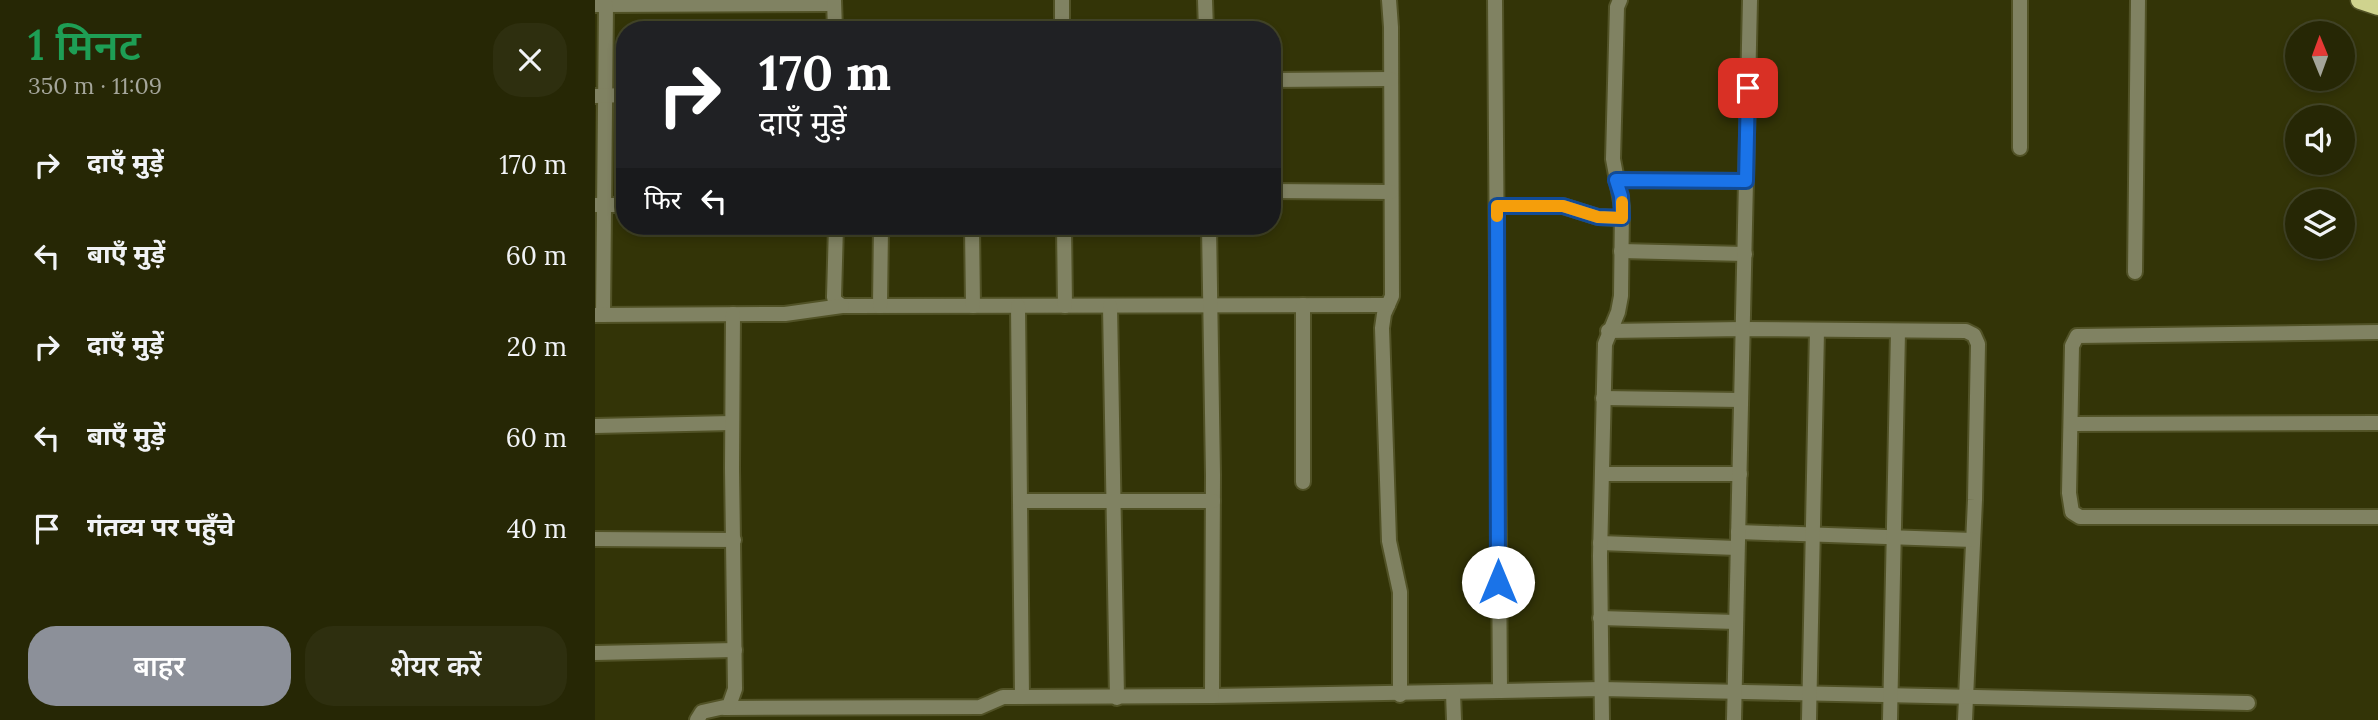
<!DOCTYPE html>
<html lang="hi">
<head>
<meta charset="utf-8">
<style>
  :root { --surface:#262705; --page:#2e2f0f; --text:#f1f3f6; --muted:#a4a59a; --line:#424427; --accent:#8c9099 }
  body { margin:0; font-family:Lora,"Noto Sans Devanagari",serif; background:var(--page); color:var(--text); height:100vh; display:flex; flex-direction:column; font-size:26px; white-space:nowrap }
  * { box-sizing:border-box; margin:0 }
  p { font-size:23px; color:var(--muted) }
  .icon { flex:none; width:38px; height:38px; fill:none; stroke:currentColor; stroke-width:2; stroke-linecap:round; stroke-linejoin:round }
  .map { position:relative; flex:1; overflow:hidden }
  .details { display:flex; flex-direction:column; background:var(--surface); width:595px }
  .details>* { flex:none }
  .banner { position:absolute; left:21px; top:21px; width:665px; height:214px; border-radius:28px; box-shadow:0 4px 10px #0003,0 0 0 2px var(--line); background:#202124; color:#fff; overflow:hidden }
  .needle { width:46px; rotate:359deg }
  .buttons { position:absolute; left:1690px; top:21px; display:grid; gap:14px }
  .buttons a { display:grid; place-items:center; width:70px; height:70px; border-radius:50%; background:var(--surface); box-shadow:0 4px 10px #0003,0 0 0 2px var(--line); font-size:35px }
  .pin { position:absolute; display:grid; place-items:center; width:60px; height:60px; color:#fff; margin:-30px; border-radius:14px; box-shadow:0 4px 10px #0006 }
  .me { position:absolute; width:77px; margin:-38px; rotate:0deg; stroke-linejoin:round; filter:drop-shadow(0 0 5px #0008) }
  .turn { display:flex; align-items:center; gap:24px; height:147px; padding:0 28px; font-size:32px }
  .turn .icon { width:91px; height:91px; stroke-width:2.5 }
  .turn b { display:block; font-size:49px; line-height:60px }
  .then { display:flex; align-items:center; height:66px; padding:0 28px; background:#0003; gap:14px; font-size:26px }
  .round { display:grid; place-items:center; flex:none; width:74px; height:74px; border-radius:28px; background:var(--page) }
  .overview { display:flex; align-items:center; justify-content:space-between; height:119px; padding:0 28px }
  h1 { font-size:42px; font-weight:600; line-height:52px; color:#1e9e55 }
  .primary-button { display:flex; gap:14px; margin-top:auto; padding:14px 28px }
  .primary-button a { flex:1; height:80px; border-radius:28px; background:var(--accent); color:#fff; font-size:28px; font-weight:600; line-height:80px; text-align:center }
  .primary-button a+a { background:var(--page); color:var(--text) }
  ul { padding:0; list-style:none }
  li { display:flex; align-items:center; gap:21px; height:91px; padding:0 28px }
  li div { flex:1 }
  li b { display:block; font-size:26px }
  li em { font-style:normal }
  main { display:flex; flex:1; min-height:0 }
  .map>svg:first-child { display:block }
</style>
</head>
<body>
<main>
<section class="details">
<div class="overview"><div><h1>1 मिनट</h1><p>350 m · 11:09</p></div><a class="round"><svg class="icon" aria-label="close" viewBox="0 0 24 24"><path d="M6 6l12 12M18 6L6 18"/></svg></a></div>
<ul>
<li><svg class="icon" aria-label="right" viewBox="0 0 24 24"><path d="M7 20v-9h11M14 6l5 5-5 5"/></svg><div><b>दाएँ मुड़ें</b></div><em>170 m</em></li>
<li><svg class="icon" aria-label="left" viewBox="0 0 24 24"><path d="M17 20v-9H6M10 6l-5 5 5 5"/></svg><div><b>बाएँ मुड़ें</b></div><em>60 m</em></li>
<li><svg class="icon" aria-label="right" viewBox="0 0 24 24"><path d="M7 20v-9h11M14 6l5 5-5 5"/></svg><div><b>दाएँ मुड़ें</b></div><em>20 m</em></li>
<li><svg class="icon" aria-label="left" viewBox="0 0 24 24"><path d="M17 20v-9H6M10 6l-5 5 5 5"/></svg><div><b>बाएँ मुड़ें</b></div><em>60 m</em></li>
<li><svg class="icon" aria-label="arrive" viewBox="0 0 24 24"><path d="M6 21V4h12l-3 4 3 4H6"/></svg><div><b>गंतव्य पर पहुँचे</b></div><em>40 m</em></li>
</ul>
<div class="primary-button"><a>बाहर</a><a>शेयर करें</a></div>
</section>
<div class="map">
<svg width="1783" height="720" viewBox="0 0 1783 720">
  <rect width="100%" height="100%" fill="#333407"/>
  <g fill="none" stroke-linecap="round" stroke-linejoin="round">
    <defs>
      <g id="minor">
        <polyline points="11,0 11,5 239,4"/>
        <polyline points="239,0 240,30"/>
        <polyline points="467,0 467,30"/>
        <polyline points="610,0 611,30"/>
        <polyline points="794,0 796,27 797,296 789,314 787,328 794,541 805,592 805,695"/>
        <polyline points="0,5 11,5 8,315"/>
        <polyline points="677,80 796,79"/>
        <polyline points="1,96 30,95"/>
        <polyline points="1425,148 1425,0"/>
        <polyline points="1021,180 1151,181"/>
        <polyline points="677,191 796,192"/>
        <polyline points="1,205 30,205"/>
        <polyline points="902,206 968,206 1003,217 1027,218"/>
        <polyline points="241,226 239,297 240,301 247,306 793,305"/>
        <polyline points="377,226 378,306"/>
        <polyline points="469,226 470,306"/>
        <polyline points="614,226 618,475 617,696 905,691 900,0"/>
        <polyline points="1026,251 1150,254"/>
        <polyline points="1540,272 1543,0"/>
        <polyline points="708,305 708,482"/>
        <polyline points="285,306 286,226"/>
        <polyline points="423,306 427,697"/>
        <polyline points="515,306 522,698"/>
        <polyline points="1,315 190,314 247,306"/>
        <polyline points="1013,331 1148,329 1371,331 1379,335 1383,344 1380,500 1370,720"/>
        <polyline points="1783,332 1482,336 1477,346 1474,493 1477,512 1485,517 1783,517"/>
        <polyline points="1008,398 1146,400"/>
        <polyline points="1476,424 1783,423"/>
        <polyline points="0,426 137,423"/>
        <polyline points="1007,474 1145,474"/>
        <polyline points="425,501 618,501"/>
        <polyline points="1143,532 1378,540"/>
        <polyline points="0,539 139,540"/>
        <polyline points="1005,543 1142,548"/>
        <polyline points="1005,618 1141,622"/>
        <polyline points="0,653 140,650"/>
        <polyline points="905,691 1006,689 1653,703"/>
        <polyline points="858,693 859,720"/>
        <polyline points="129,708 385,707 408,697 617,696"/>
        <polyline points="102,720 107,712 134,706 140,689 137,468 138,314"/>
        <polyline points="1007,720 1005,556 1010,344 1023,312 1026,296 1027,207 1018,159 1022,7 1025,0"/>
        <polyline points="1139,720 1155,0"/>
        <polyline points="1214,720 1222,330"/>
        <polyline points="1295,720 1303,331"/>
      </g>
      <polyline id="primary" points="1765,0 1783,6"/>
    </defs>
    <use href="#minor" stroke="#515226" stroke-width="18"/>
    <use href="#primary" stroke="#515226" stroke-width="21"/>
    <use href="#minor" stroke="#808262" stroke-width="14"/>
    <use href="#primary" stroke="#cfd38e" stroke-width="18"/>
  </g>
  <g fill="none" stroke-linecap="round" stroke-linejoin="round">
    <defs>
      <polyline id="route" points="903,582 902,206 968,206 1003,217 1027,218 1026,196 1021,180 1151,181 1153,88"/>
    </defs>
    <use href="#route" stroke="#114b97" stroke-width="18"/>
    <use href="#route" stroke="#1a73e8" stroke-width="12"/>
    <polyline stroke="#f59e0b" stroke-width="12" points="902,216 902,206 968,206 1003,217 1027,218 1027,202"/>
  </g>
</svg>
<div class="buttons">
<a><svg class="needle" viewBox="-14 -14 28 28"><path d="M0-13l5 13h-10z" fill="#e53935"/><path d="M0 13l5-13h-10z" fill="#a4a59a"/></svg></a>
<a><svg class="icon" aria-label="sound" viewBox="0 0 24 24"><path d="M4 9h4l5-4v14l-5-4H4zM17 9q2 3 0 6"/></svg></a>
<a><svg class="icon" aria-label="layers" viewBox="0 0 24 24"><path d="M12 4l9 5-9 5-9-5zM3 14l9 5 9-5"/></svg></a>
</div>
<div class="pin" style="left:1153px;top:88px;background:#d93025"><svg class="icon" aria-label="arrive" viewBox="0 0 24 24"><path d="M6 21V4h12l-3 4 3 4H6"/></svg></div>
<svg class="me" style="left:903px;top:582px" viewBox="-20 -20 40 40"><circle r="19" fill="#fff"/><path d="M0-13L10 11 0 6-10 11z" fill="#1a73e8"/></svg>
<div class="banner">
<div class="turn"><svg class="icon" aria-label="right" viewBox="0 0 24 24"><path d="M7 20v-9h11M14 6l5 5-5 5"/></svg><div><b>170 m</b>दाएँ मुड़ें</div></div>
<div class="then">फिर<svg class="icon" aria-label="left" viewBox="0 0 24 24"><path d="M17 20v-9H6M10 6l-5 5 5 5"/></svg></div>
</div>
</div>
</main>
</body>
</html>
